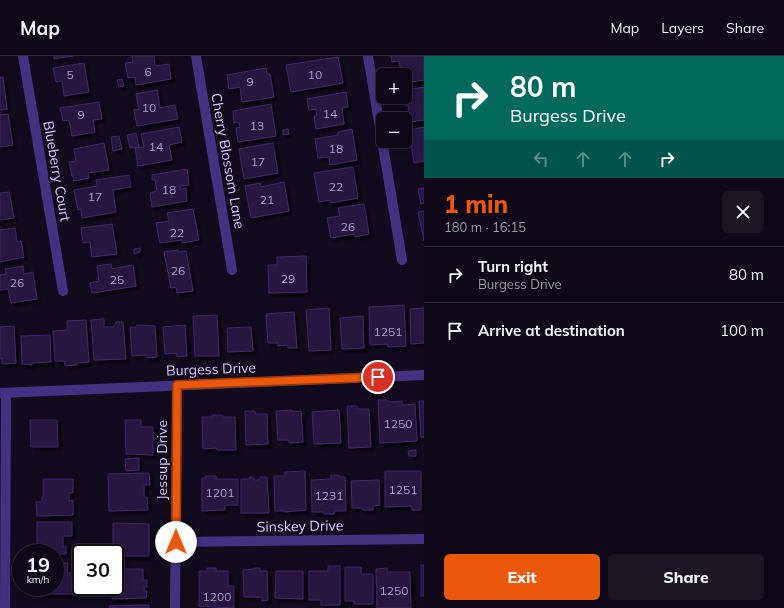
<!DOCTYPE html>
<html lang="en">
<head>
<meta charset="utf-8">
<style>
  :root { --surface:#0e0816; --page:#1c1623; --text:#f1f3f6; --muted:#9b9aa1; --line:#2e2935; --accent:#ea580c }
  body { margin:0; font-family:Mulish,sans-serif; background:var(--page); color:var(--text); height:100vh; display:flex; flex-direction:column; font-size:15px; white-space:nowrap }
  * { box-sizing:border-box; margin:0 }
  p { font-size:13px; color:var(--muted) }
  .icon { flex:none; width:22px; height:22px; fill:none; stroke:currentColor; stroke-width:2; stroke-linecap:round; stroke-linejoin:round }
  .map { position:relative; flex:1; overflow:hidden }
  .panel { display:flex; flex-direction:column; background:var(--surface); width:360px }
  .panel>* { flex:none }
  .top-card { background:#00695c; color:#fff; overflow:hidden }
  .buttons { position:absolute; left:376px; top:12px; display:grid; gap:8px }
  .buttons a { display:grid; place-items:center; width:36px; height:36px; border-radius:6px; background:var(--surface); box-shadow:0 2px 6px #0003,0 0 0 1px var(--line); font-size:20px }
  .speed { position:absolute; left:12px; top:488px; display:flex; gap:8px; font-size:20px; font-weight:700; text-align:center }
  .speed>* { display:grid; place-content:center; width:52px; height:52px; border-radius:50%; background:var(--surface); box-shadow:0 2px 6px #0003,0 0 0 1px var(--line); line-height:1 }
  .speed small { font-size:10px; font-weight:400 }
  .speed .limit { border:2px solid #111; border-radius:6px; background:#fff; color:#111 }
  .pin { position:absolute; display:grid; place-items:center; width:34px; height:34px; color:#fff; margin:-17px; border:2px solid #fff; border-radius:50%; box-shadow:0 1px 4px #0007 }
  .me { position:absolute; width:44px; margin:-22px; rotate:0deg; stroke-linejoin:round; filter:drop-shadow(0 0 3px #0008) }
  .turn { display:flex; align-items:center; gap:14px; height:84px; padding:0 20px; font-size:18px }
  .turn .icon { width:52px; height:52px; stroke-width:2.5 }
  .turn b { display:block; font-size:28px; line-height:34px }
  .lanes { display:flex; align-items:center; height:38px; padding:0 20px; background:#0003; justify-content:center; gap:20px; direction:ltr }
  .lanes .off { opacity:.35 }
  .round { display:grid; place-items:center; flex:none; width:42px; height:42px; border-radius:6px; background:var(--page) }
  .head { display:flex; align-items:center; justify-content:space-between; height:68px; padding:0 20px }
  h1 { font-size:24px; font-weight:800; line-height:30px; color:var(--accent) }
  .primary-button { display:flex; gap:8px; margin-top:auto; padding:8px 20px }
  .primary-button a { flex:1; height:46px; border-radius:6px; background:var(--accent); color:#fff; font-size:16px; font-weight:800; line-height:46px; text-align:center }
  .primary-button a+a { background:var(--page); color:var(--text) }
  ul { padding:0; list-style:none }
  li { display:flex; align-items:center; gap:12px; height:56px; padding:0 20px; border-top:1px solid var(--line) }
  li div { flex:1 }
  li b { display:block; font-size:15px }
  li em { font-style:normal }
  header { display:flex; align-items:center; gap:24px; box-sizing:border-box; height:56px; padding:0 20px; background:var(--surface); border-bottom:1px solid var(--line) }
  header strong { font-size:19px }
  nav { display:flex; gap:22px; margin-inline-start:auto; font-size:14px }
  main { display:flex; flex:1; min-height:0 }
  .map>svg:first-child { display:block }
</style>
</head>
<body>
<header>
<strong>Map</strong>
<nav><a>Map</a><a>Layers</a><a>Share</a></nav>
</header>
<main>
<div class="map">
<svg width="424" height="552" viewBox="0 0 424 552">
  <defs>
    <filter id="shadow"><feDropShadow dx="3.5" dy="3.5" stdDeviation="1" flood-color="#0009"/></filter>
  </defs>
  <rect width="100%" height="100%" fill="#120b1e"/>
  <g fill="#261540" stroke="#41266e" filter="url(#shadow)">
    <polygon points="54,0 73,0 54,3"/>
    <polygon points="132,0 154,0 155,10 169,8 171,23 136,29 135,21 128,22 125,7 133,6"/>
    <polygon points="391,0 424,0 424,24 405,27 405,19 402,19 399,5 392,6"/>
    <polygon points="338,1 343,27 291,36 286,9"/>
    <polygon points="84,7 89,36 64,40 62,25 56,26 53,12"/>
    <polygon points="266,12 267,18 270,18 274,41 242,46 240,31 229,33 227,19"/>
    <polygon points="0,21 3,21 7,53 0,54"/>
    <polygon points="122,23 124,30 119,31 117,24"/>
    <polygon points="424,31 424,64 411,66 408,49 405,49 403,41 405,41 405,34"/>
    <polygon points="157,34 160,52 175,49 178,63 137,70 134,54 139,53 136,38"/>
    <polygon points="346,36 348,51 342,52 344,68 316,73 314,60 317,60 316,53 309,54 307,43"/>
    <polygon points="99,46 102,63 93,64 95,76 72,80 69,64 63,65 60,52"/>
    <polygon points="271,48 276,80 238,86 236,72 240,71 239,66 234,67 233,55"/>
    <polygon points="8,58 13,89 0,91 0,59"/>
    <polygon points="179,71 182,86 169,89 172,104 138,110 135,92 144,91 141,78"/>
    <polygon points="424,71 424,105 414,107 409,74"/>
    <polygon points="288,73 289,78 283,79 283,74"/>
    <polygon points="352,73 357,104 330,109 329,101 318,102 315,83 338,79 338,76"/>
    <polygon points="136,77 139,91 130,92 127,79"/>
    <polygon points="119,80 122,93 113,95 111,81"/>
    <polygon points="104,87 109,114 88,117 89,122 74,125 73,120 72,120 69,106 76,105 74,93"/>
    <polygon points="273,87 278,117 244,123 239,93"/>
    <polygon points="353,111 358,142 331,147 330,144 319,146 314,117"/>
    <polygon points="187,113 189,129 180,130 181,133 186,132 187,145 152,151 150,137 157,135 155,124 152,124 152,119"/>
    <polygon points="129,119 131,131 113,134 116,156 82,162 81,153 78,154 74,134 97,130 96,124"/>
    <polygon points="284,126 289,155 251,162 245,130 260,127 261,131"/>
    <polygon points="424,132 424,147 421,148 418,133"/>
    <polygon points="9,136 14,162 0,164 0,137"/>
    <polygon points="364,148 369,178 355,181 354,178 331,182 327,162 340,160 338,152"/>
    <polygon points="193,153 199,184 182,187 182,184 160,187 156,167 169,165 167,157"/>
    <polygon points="424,155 424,185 418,156"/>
    <polygon points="112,168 117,198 92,201 90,186 83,187 81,172"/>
    <polygon points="15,172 17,186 21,185 24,201 0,206 0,174"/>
    <polygon points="140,192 140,196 134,198 134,193"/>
    <polygon points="178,194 178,196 186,195 193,235 177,237 176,231 171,232 164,196"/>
    <polygon points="306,200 307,236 269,237 268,209 277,209 277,201"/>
    <polygon points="111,208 112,213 133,209 136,230 92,237 90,227 99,225 97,210"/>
    <polygon points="23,210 24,218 33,216 37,243 11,247 8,233 0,234 0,219 6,218 5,213"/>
    <polygon points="404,249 406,290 388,291 387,288 370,289 369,251"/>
    <polygon points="329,252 331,294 309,295 306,254"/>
    <polygon points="424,252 424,287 411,288 410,253"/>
    <polygon points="294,256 297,292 288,292 288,289 278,290 278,287 268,287 266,258"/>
    <polygon points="217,259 219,300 195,300 193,260"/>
    <polygon points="363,260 364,292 342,293 340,262"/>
    <polygon points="104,263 104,271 114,271 116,266 123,266 126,303 94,304 91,264"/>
    <polygon points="86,264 89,306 77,307 77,309 65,310 64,305 55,305 53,275 67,274 67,265"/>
    <polygon points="137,269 155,270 157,301 147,302 147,299 132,300 130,271 136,271"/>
    <polygon points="185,269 187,300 177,301 177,297 165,298 163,271"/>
    <polygon points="14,270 16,307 2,308 2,302 0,303 0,271"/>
    <polygon points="251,271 253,295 228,296 227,272"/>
    <polygon points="50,279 51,306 32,307 32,309 22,308 21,280"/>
    <polygon points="378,344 386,344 391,346 402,345 402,349 415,348 417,385 380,387"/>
    <polygon points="419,345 424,345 424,381 421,381"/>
    <polygon points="347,350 357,350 357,353 369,353 371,391 349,392"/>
    <polygon points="292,354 293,356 301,355 303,386 289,387 289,384 278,384 276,355"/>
    <polygon points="339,354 341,387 314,388 312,356"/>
    <polygon points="245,355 255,355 255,358 267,358 268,388 246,389"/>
    <polygon points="212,359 222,359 223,361 235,361 236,394 217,394 216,392 203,393 202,361 212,361"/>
    <polygon points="30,364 57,364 58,391 31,391"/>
    <polygon points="125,364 141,364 141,371 153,371 153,399 126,398"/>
    <polygon points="416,394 416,400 409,400 408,395"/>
    <polygon points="139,402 139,414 126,415 125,403"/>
    <polygon points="305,415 306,454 285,456 285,455 275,455 274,420 285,420 285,416"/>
    <polygon points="385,415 421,415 421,454 412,454 412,450 385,451"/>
    <polygon points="149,417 150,429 144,429 144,441 147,441 148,454 109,455 108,418"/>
    <polygon points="331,419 339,419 339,421 345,421 346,455 334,455 334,458 324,458 324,456 312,456 311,424 331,423"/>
    <polygon points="206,420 216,420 216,423 238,423 238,449 225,449 225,454 202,455 202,422 206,422"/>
    <polygon points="250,421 253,421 254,424 259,424 261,421 267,421 269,457 241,457 241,423 249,423"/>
    <polygon points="43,423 73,423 73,437 69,437 69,445 73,444 73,459 37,460 36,446 42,446 42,441 43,441"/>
    <polygon points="379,424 380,449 373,450 373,454 363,454 362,452 352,452 351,425"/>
    <polygon points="37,466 72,466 72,480 63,480 63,491 66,490 66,498 37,497"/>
    <polygon points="113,467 149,468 149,500 115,500 115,497 113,497"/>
    <polygon points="55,507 68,507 67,517 78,517 78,538 37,538 37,531 55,531"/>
    <rect x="421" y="509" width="3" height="31"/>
    <polygon points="328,510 340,510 340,549 321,549 321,544 309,544 309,515 328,515"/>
    <polygon points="345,511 361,511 361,518 373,518 373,548 354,548 354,545 345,545"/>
    <polygon points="207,512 216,512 216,515 228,515 228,530 234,530 234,552 199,550 199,515 207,515"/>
    <polygon points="254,512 260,512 260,515 267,515 268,544 262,545 262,541 244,541 243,514 254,513"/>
    <polygon points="387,512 387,516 410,516 411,552 377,552 376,513"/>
    <polygon points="116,513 143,513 143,524 147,524 147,531 144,531 144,534 147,535 146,542 112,543 112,537 109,537 109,533 115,531"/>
    <polygon points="276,515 303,515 303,543 275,542"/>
    <polygon points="149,549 149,552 109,552 109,550"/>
  </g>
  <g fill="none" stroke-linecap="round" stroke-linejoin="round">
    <g stroke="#433281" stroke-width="10">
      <polyline points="23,0 63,235"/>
      <polyline points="196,0 232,214"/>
      <polyline points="368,0 402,204"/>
      <polyline points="0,337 424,319"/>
      <polyline points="176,486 424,483"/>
      <polyline points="5,552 6,337"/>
      <polyline points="175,552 177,329"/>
    </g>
  </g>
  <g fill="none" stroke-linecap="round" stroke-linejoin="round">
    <defs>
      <polyline id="route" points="176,486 177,329 378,321"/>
    </defs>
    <use href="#route" stroke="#983908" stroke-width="10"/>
    <use href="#route" stroke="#ea580c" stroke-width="7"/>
  </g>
  <g text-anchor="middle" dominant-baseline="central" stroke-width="4" stroke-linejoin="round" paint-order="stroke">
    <g font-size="12" fill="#ac9bcf">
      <text x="148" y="15">6</text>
      <text x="70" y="18">5</text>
      <text x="315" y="18">10</text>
      <text x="250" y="25">9</text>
      <text x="149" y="51">10</text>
      <text x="330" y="57">14</text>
      <text x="81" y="58">9</text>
      <text x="257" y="69">13</text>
      <text x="156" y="90">14</text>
      <text x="336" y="92">18</text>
      <text x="258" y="105">17</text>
      <text x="336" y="130">22</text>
      <text x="169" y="133">18</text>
      <text x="95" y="140">17</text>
      <text x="267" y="143">21</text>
      <text x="348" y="170">26</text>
      <text x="177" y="176">22</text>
      <text x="178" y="214">26</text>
      <text x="288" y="222">29</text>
      <text x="117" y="223">25</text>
      <text x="17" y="226">26</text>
      <text x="388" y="275">1251</text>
      <text x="398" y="367">1250</text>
      <text x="403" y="433">1251</text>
      <text x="220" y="436">1201</text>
      <text x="329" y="439">1231</text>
      <text x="394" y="534">1250</text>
      <text x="217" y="540">1200</text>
    </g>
    <g font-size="14" fill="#d8c8ff" stroke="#120b1e">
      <text transform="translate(228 105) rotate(80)">Cherry Blossom Lane</text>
      <text transform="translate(57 115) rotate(80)">Blueberry Court</text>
      <text transform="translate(211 313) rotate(-2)">Burgess Drive</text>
      <text transform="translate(162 404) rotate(-90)">Jessup Drive</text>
      <text transform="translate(300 470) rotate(-1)">Sinskey Drive</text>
    </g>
  </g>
</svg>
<div class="buttons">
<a>+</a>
<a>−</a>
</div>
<div class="speed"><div>19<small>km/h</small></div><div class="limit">30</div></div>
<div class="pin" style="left:378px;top:321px;background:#d93025"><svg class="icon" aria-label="arrive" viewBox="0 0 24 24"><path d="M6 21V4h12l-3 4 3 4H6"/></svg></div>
<svg class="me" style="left:176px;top:486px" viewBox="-20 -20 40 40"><circle r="19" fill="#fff"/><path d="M0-13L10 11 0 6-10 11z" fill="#ea580c"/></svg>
</div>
<section class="panel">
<div class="top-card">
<div class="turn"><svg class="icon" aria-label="right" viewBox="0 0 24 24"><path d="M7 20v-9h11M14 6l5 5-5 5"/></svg><div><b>80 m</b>Burgess Drive</div></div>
<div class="lanes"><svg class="icon off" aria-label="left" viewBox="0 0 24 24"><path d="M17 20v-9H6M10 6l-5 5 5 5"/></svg><svg class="icon off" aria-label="ahead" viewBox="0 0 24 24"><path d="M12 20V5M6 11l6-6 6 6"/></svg><svg class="icon off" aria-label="ahead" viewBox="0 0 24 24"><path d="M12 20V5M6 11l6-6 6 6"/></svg><svg class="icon" aria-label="right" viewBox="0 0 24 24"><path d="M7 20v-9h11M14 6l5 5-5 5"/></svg></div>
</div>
<div class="head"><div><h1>1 min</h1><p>180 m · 16:15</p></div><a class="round"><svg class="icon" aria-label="close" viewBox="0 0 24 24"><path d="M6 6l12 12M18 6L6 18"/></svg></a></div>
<ul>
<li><svg class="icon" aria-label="right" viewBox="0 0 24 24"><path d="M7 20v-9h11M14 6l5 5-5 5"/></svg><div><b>Turn right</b><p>Burgess Drive</p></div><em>80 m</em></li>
<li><svg class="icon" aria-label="arrive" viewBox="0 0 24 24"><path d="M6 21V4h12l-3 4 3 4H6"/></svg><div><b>Arrive at destination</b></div><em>100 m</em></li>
</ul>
<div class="primary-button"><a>Exit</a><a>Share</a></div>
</section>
</main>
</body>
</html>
